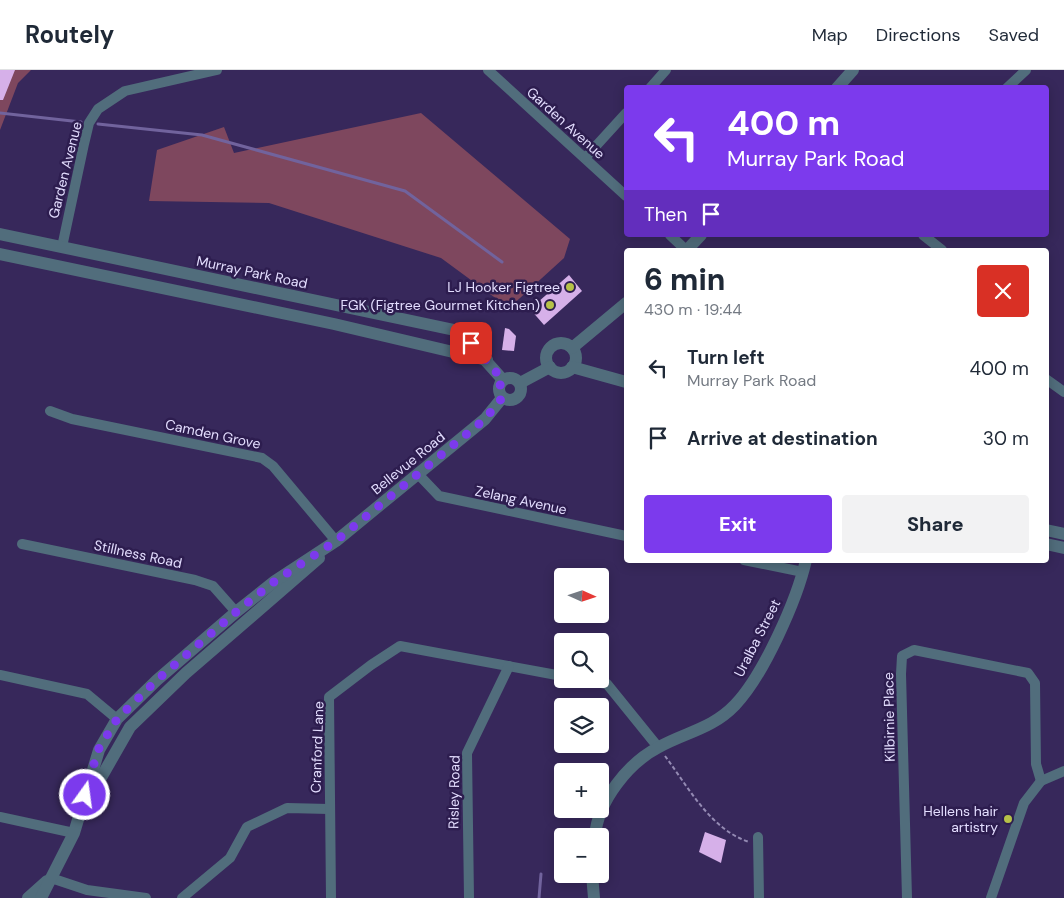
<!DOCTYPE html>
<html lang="en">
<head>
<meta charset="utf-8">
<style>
  :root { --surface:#fff; --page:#f2f2f3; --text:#1f2937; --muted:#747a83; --line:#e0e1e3; --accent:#7c3aed }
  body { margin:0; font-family:"DM Sans",sans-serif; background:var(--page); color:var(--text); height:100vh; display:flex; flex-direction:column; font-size:19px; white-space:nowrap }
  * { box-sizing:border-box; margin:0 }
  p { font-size:16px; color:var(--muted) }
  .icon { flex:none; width:28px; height:28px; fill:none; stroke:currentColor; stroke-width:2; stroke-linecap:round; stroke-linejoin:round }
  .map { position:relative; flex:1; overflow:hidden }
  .side { position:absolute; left:624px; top:178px; width:425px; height:315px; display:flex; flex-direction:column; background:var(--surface); border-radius:5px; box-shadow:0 2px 12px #0003 }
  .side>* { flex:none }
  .top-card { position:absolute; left:624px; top:15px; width:425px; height:152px; border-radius:5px; box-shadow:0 2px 12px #0003; background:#7c3aed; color:#fff; overflow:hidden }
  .needle { width:32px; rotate:93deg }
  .tools { position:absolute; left:554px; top:498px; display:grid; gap:10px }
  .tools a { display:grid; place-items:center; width:55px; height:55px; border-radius:5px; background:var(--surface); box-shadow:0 2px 12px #0003; font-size:25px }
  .pin { position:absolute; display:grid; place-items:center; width:42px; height:42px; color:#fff; margin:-21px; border-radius:10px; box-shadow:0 2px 8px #0006 }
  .me { position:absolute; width:55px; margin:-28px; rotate:14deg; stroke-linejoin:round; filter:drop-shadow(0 0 4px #0008) }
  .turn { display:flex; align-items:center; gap:18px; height:105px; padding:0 20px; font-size:22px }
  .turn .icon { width:65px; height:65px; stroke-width:2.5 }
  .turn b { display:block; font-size:35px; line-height:42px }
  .then { display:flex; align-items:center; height:48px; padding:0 20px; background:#0003; gap:10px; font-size:19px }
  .round { display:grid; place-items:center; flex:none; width:52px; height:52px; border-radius:5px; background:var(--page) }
  .summary { display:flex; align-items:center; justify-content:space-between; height:85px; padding:0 20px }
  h1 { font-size:30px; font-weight:800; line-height:38px }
  .primary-button { display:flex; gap:10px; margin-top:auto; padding:10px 20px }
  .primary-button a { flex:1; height:58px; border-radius:5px; background:var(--accent); color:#fff; font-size:20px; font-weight:800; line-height:58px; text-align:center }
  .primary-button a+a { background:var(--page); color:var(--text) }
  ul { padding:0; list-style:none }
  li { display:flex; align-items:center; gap:15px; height:70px; padding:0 20px }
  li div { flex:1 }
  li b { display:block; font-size:19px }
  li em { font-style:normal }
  header { display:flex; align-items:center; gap:30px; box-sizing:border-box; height:70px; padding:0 25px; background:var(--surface); border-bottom:1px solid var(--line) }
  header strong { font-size:24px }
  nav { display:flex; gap:28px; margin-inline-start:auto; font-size:18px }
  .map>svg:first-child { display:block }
</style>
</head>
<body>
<header>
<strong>Routely</strong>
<nav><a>Map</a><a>Directions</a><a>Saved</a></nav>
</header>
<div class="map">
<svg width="1064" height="828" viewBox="0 0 1064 828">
  <rect width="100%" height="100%" fill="#37285b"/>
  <g fill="#7e475e">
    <polygon points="0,0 31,0 18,13 0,60"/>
    <polygon points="421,43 570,169 564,188 509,238 441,188 269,133 149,131 157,80 224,57 234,83"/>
  </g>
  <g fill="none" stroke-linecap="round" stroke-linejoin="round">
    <g stroke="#71639d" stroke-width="3">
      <polyline points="0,43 81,52"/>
      <polyline points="98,54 202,65 405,121 502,192"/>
      <polyline points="539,828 541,804"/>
    </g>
  </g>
  <g fill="#d6b0e9">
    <polygon points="0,0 15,0 3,30 0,30"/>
    <polygon points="569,205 582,221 544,255 530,239"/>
    <polygon points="505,258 509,259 516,266 514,281 502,280"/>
    <polygon points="705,762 726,770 721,793 699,782"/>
  </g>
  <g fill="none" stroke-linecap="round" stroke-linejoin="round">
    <path stroke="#948ab3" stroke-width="2" stroke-dasharray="4 2.5" stroke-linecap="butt" d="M665 686C689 718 710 759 749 772"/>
    <g stroke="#516d7c" stroke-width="10">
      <polyline points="488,0 626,126"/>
      <polyline points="650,18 666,0"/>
      <polyline points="1007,18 1026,0"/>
      <polyline points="585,88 626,43"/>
      <polyline points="670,165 686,180"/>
      <polyline points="923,165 942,180"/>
      <polyline points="62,177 84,74 89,53 98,39 125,21 217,0"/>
      <polyline points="1046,309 1064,322"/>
      <polyline points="50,341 72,349 262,388 273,396 336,471"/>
      <polyline points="418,404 439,426 626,466"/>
      <polyline points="22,474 195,510 213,516 236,542"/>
      <polyline points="744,490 803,502"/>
      <polyline points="0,605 87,624 117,649"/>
      <polyline points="578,609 607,614 658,677"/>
      <polyline points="0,747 74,763"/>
      <polyline points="758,767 759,828"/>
      <polyline points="51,808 87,820 146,828"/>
      <polyline points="182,828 230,788 247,757 287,738 329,739"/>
      <polyline points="331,828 329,627 371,595 400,576 562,606"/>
      <polyline points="469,828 467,683 509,596"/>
      <polyline points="907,828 901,604 902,586 914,580 1028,603 1035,613 1036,694 1041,711"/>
      <polyline points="991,828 1024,733 1041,711 1064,701"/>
    </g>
    <g stroke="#516d7c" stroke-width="12">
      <polyline points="837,18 853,0"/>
      <polyline points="0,164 459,261 503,310"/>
      <polyline points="687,180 701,165"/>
      <polyline points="0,184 334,254 487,290"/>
      <circle cx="561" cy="288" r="15"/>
      <polyline points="572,278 626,233"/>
      <polyline points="572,297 626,312"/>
      <circle cx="510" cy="319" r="11"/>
      <polyline points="520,313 550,297"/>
      <polyline points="1046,460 1064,464"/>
      <polyline points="1046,474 1064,478"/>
      <polyline points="86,734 130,657 186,603 319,488"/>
      <path d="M595 766C598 731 628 693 659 677 686 662 712 659 735 635 763 606 797 530 806 490"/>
      <polyline points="592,804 594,828"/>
      <polyline points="28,828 47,811"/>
      <polyline points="41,828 74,763 99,680 117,649 157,610 236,542 275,511 336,471 485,349 502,328"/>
    </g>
  </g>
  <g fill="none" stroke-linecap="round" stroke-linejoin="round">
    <polyline stroke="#7c3aed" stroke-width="9" stroke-dasharray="0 16.2" points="85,725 98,680 117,649 157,610 236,542 275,511 336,471 485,349 502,328 499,317 503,310 471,273"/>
  </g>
  <g fill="#b6c148" stroke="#2d1d4f" stroke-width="2">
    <circle cx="570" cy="217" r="5"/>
    <circle cx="550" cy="235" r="5"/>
    <circle cx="1008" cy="749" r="5"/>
  </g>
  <g text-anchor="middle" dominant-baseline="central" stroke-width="5" stroke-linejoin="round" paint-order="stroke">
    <g font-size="14" fill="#e3ddfe" stroke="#2d1d4f">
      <text transform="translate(566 53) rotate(42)">Garden Avenue</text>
      <text transform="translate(65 100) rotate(-76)">Garden Avenue</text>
      <text transform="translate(252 202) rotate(12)">Murray Park Road</text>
      <text transform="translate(213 364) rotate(12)">Camden Grove</text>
      <text transform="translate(408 393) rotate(-39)">Bellevue Road</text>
      <text transform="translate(521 430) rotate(12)">Zelang Avenue</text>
      <text transform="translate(138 484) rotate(12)">Stillness Road</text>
      <text transform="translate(757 568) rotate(-63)">Uralba Street</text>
      <text transform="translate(889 647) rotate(-91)">Kilbirnie Place</text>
      <text transform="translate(317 677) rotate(-88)">Cranford Lane</text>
      <text transform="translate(454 722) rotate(-89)">Risley Road</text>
    </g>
    <g font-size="14" fill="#e3ddfe" stroke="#2d1d4f" text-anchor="end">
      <text x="560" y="217">LJ Hooker Figtree</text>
      <text x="540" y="235">FGK (Figtree Gourmet Kitchen)</text>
      <text x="998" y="741">Hellens hair<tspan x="998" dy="16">artistry</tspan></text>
    </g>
  </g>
</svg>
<div class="tools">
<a><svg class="needle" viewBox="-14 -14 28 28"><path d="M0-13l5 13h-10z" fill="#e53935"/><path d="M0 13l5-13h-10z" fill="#747a83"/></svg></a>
<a><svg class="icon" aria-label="search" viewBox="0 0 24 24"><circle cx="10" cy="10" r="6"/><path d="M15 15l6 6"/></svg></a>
<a><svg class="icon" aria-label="layers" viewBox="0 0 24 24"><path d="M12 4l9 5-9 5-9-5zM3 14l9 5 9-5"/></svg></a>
<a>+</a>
<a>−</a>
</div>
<div class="pin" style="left:471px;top:273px;background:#d93025"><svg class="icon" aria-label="arrive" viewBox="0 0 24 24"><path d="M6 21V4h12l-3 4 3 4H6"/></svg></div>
<svg class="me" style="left:85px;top:725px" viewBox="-20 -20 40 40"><circle r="17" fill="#7c3aed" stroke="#fff" stroke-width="3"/><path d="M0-11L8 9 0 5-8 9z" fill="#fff"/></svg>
<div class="top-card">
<div class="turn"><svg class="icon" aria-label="left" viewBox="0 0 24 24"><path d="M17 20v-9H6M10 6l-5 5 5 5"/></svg><div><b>400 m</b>Murray Park Road</div></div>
<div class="then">Then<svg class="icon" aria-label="arrive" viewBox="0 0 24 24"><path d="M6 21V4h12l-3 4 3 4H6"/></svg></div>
</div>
<section class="side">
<div class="summary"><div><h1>6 min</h1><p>430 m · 19:44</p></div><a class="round" style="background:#d93025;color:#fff"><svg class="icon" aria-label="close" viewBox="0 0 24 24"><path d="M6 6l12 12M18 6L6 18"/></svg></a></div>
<ul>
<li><svg class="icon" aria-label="left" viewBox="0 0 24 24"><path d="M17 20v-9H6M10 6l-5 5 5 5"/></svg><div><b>Turn left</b><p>Murray Park Road</p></div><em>400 m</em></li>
<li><svg class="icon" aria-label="arrive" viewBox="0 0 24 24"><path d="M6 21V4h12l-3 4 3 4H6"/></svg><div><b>Arrive at destination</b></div><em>30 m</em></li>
</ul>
<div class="primary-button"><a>Exit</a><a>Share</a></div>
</section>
</div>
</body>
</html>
